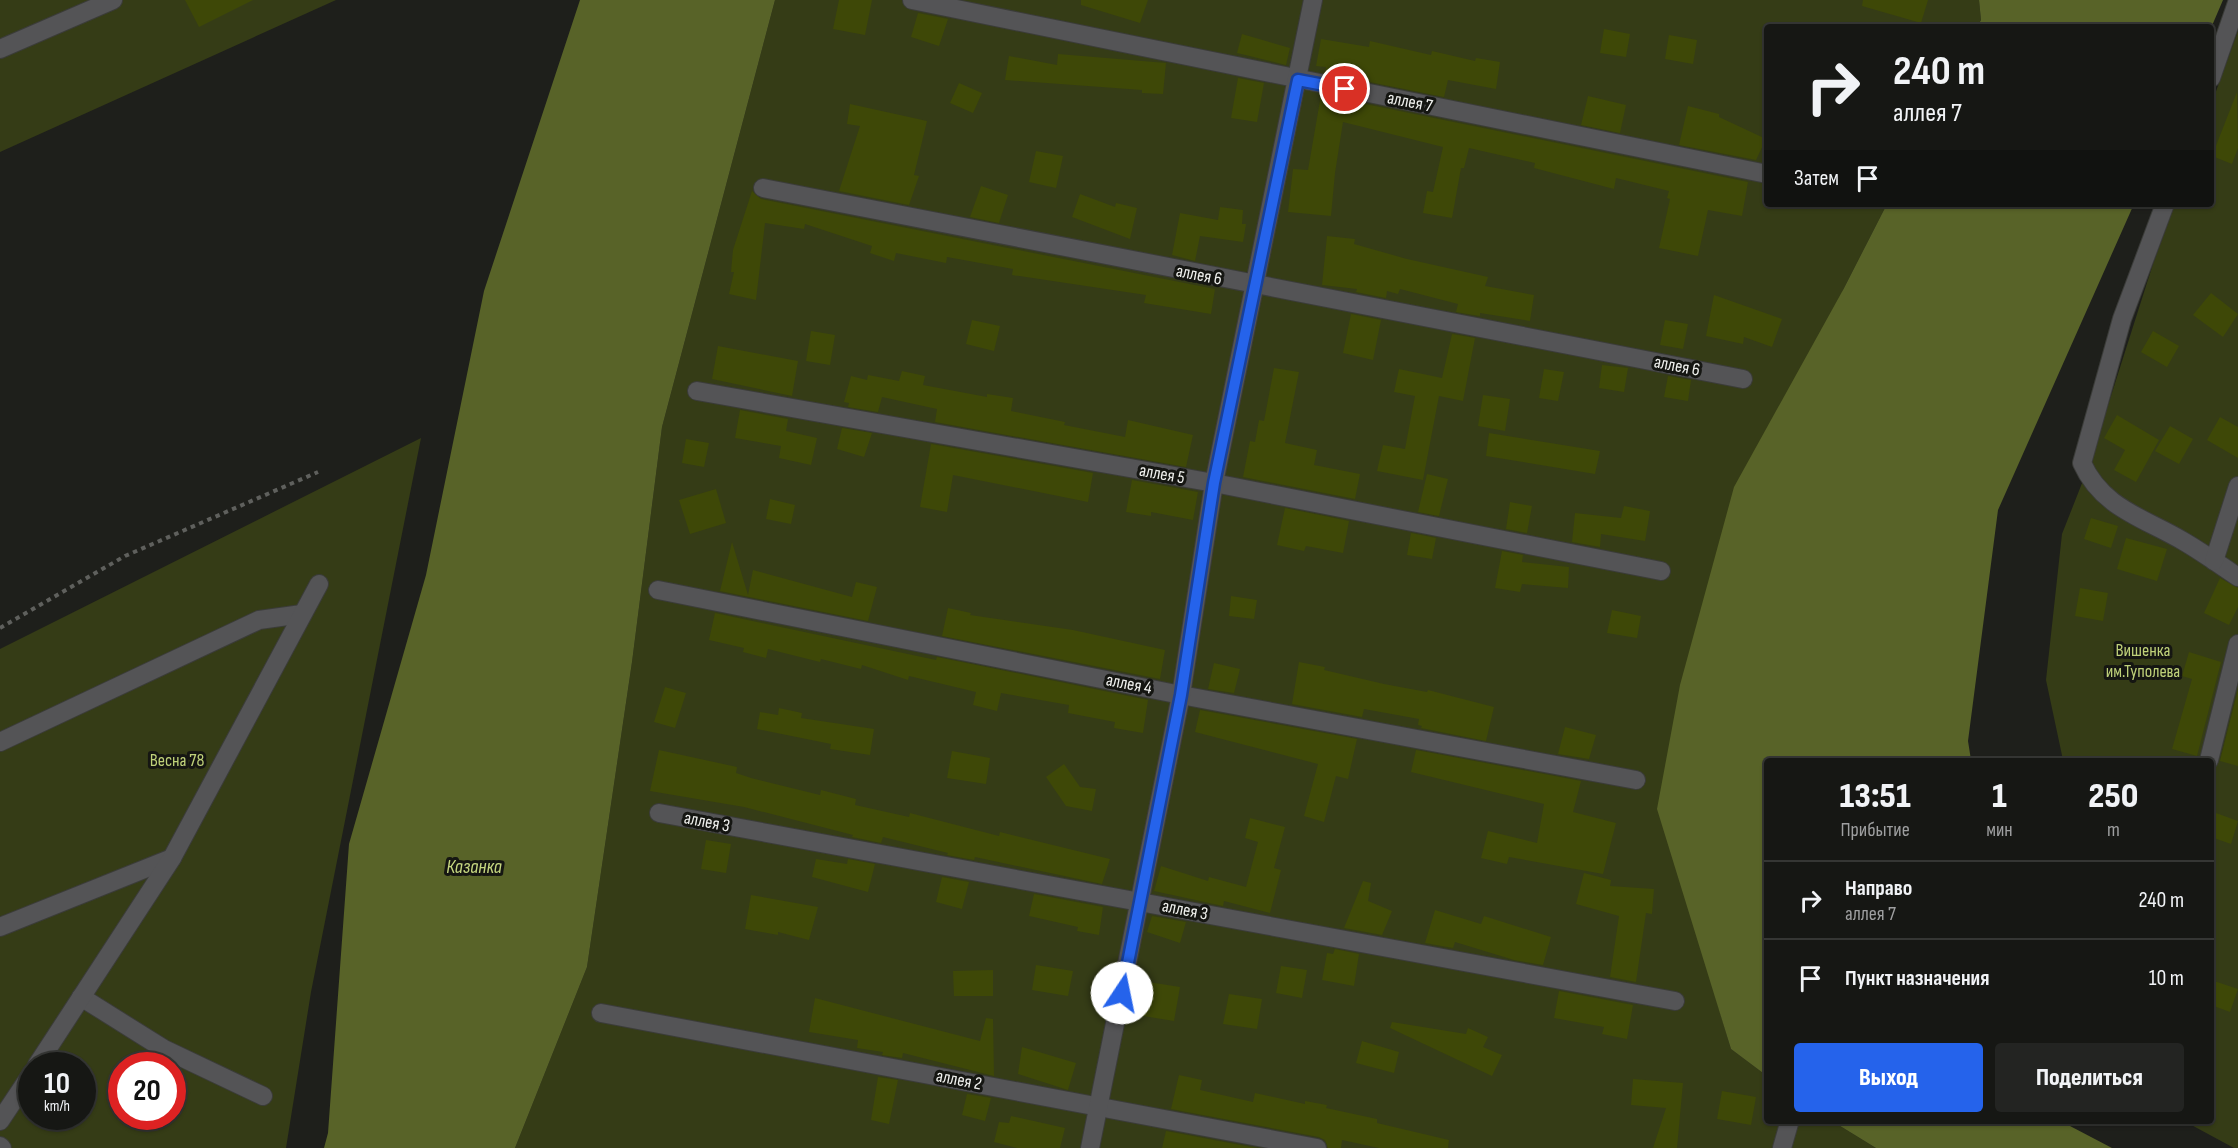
<!DOCTYPE html>
<html lang="ru">
<head>
<meta charset="utf-8">
<style>
  :root { --surface:#161714; --page:#232422; --text:#f1f3f6; --muted:#9e9fa0; --line:#353634; --accent:#2563eb }
  body { margin:0; font-family:"Sofia Sans Condensed",sans-serif; background:var(--page); color:var(--text); height:100vh; display:flex; flex-direction:column; font-size:22px; white-space:nowrap }
  * { box-sizing:border-box; margin:0 }
  p { font-size:20px; color:var(--muted) }
  .icon { flex:none; width:33px; height:33px; fill:none; stroke:currentColor; stroke-width:2; stroke-linecap:round; stroke-linejoin:round }
  .map { position:relative; flex:1; overflow:hidden }
  .sheet { position:absolute; left:1764px; top:758px; width:450px; height:366px; display:flex; flex-direction:column; background:var(--surface); border-radius:6px; box-shadow:0 2px 4px #0004,0 0 0 2px var(--line) }
  .sheet>* { flex:none }
  .guide { position:absolute; left:1764px; top:24px; width:450px; height:183px; border-radius:6px; box-shadow:0 2px 4px #0004,0 0 0 2px var(--line); background:#161714; color:var(--text); overflow:hidden }
  .speed { position:absolute; left:18px; top:1052px; display:flex; gap:12px; font-size:30px; font-weight:700; text-align:center }
  .speed>* { display:grid; place-content:center; width:78px; height:78px; border-radius:50%; background:var(--surface); box-shadow:0 2px 4px #0004,0 0 0 2px var(--line); line-height:1 }
  .speed small { font-size:15px; font-weight:400 }
  .speed .limit { border:9px solid #d22; background:#fff; color:#111 }
  .pin { position:absolute; display:grid; place-items:center; width:51px; height:51px; color:#fff; margin:-26px; border:3px solid #fff; border-radius:50%; box-shadow:0 2px 6px #0007 }
  .me { position:absolute; width:66px; margin:-33px; rotate:11deg; stroke-linejoin:round; filter:drop-shadow(0 0 4px #0008) }
  .turn { display:flex; align-items:center; gap:21px; height:126px; padding:0 30px; font-size:27px }
  .turn .icon { width:78px; height:78px; stroke-width:2.5 }
  .turn b { display:block; font-size:42px; line-height:51px }
  .then { display:flex; align-items:center; height:57px; padding:0 30px; background:#0003; gap:12px; font-size:22px }
  .eta { display:flex; justify-content:space-evenly; align-items:center; height:102px; text-align:center }
  .eta b { font-size:36px; font-weight:800; line-height:42px }
  .action { display:flex; gap:12px; margin-top:auto; padding:12px 30px }
  .action a { flex:1; height:69px; border-radius:6px; background:var(--accent); color:#fff; font-size:24px; font-weight:800; line-height:69px; text-align:center }
  .action a+a { background:var(--page); color:var(--text) }
  ul { padding:0; list-style:none }
  li { display:flex; align-items:center; gap:18px; height:78px; padding:0 30px; border-top:2px solid var(--line) }
  li div { flex:1 }
  li b { display:block; font-size:22px }
  li em { font-style:normal }
  .map>svg:first-child { display:block }
</style>
</head>
<body>
<div class="map">
<svg width="2238" height="1148" viewBox="0 0 2238 1148">
  <rect width="100%" height="100%" fill="#1e1f1b"/>
  <g fill="#353c16" fill-rule="evenodd">
    <polygon points="0,0 336,0 0,152"/>
    <polygon points="775,0 1979,0 1981,20 1977,27 1767,27 1767,204 1887,204 1843,290 1698,938 1731,1049 1767,1076 1767,1120 1832,1121 1876,1148 515,1148 587,967 632,662 662,427"/>
    <polygon points="2238,31 2238,1148 2234,1148 2184,1121 2211,1120 2211,760 2063,760 2046,680 2062,534 2088,468 2153,264 2175,204 2211,204 2211,105"/>
    <path d="M421 438 311 992 286 1148H0V649ZM32 1065H82V1116H32ZM122 1065H172V1116H122Z"/>
  </g>
  <g fill="#586328">
    <polygon points="580,0 775,0 662,427 632,662 587,967 515,1148 324,1148 328,1133 349,844 426,575 484,291"/>
    <polygon points="1979,0 2223,0 2211,28 1977,27 1981,20"/>
    <polygon points="1887,204 2134,204 1998,510 1968,741 1971,760 1767,760 1767,1076 1731,1049 1657,809 1680,685 1734,487 1843,290"/>
    <polygon points="1832,1121 2068,1121 2070,1126 2112,1148 1876,1148"/>
  </g>
  <g fill="#3e4807">
    <polygon points="185,0 253,0 199,27"/>
    <polygon points="839,0 872,0 865,35 833,29"/>
    <polygon points="1081,0 1148,0 1140,23 1081,5"/>
    <polygon points="1863,0 1928,0 1921,23 1862,6"/>
    <polygon points="918,13 948,19 939,46 911,37"/>
    <polygon points="1604,29 1630,34 1626,57 1600,53"/>
    <polygon points="1242,34 1290,48 1286,65 1237,53"/>
    <polygon points="1669,35 1697,40 1693,64 1665,59"/>
    <polygon points="1321,39 1369,47 1370,41 1431,55 1432,51 1475,61 1476,58 1500,62 1496,89 1448,80 1444,97 1325,73 1326,67 1316,66"/>
    <polygon points="1058,54 1166,63 1163,94 1142,93 1142,90 1005,80 1009,56 1057,65"/>
    <polygon points="1238,78 1264,83 1257,122 1231,118"/>
    <polygon points="959,83 982,93 973,113 950,103"/>
    <polygon points="2237,92 2238,148 2232,164 2212,156"/>
    <polygon points="1321,95 1748,182 1742,216 1708,210 1698,256 1659,248 1670,199 1667,198 1669,191 1616,178 1614,189 1534,168 1535,163 1469,148 1464,168 1461,168 1452,218 1423,213 1427,191 1433,192 1443,147 1343,122 1335,173 1331,216 1288,212 1293,169 1308,170"/>
    <polygon points="1588,96 1626,105 1620,133 1581,125"/>
    <polygon points="850,104 927,121 914,175 919,176 909,205 839,191 860,126 847,124"/>
    <polygon points="1688,106 1719,114 1719,117 1766,139 1756,160 1679,145"/>
    <polygon points="1036,151 1063,156 1056,188 1029,182"/>
    <polygon points="981,186 1008,195 999,223 970,217"/>
    <polygon points="752,191 761,199 1215,289 1211,314 1144,303 1146,295 1012,275 1013,269 947,257 946,263 896,253 894,261 870,253 872,246 805,224 804,229 765,223 756,300 729,294 734,272 731,272 733,250"/>
    <polygon points="1080,194 1115,207 1116,203 1137,208 1130,239 1072,217"/>
    <polygon points="1220,207 1243,210 1242,224 1246,224 1243,242 1200,236 1195,261 1172,255 1180,213 1218,220"/>
    <polygon points="1327,236 1355,239 1354,244 1407,259 1488,277 1485,286 1534,295 1530,321 1480,313 1480,316 1456,312 1458,304 1400,289 1398,294 1387,291 1386,298 1356,292 1357,289 1322,285"/>
    <polygon points="2211,293 2238,314 2223,337 2193,315"/>
    <polygon points="1714,295 1782,319 1772,347 1744,337 1743,344 1706,336"/>
    <polygon points="1351,314 1381,320 1373,360 1343,353"/>
    <polygon points="972,320 1000,326 994,351 966,344"/>
    <polygon points="1665,320 1688,324 1683,349 1660,345"/>
    <polygon points="811,331 835,335 830,365 806,361"/>
    <polygon points="2153,331 2179,346 2167,367 2141,352"/>
    <polygon points="1452,334 1475,338 1463,401 1439,396 1423,480 1377,471 1383,445 1405,449 1415,396 1394,392 1399,369 1442,378"/>
    <polygon points="718,346 798,361 792,396 712,379"/>
    <polygon points="1602,365 1628,368 1624,392 1599,388"/>
    <polygon points="1274,368 1299,372 1285,443 1317,450 1314,465 1360,474 1355,499 1243,477 1250,441 1255,442 1259,420 1264,421"/>
    <polygon points="1544,369 1564,372 1558,401 1539,398"/>
    <polygon points="902,371 925,376 923,385 987,397 987,394 1013,398 1011,411 1065,422 1064,425 1125,437 1128,420 1193,435 1186,467 935,422 937,409 882,397 878,412 848,407 849,403 844,402 851,376 867,380 868,375 899,381"/>
    <polygon points="1668,376 1691,380 1688,401 1664,397"/>
    <polygon points="1483,395 1510,399 1505,431 1478,426"/>
    <polygon points="740,410 788,419 786,431 817,438 811,465 779,458 781,446 735,438"/>
    <polygon points="2117,415 2159,440 2136,482 2114,470 2125,450 2104,438"/>
    <polygon points="2220,417 2238,427 2238,458 2207,440"/>
    <polygon points="2170,426 2193,439 2179,464 2155,451"/>
    <polygon points="842,428 872,433 864,457 837,449"/>
    <polygon points="1489,433 1600,451 1595,474 1486,456"/>
    <polygon points="686,439 709,443 704,467 682,463"/>
    <polygon points="931,444 1093,473 1088,502 953,475 947,512 920,507"/>
    <polygon points="1427,474 1448,479 1439,516 1418,512"/>
    <polygon points="1132,480 1198,492 1193,520 1151,512 1151,516 1126,512"/>
    <polygon points="716,489 726,523 690,534 679,500"/>
    <polygon points="770,499 795,505 791,524 766,519"/>
    <polygon points="1510,502 1532,506 1527,533 1506,529"/>
    <polygon points="1624,506 1650,511 1645,541 1601,534 1600,547 1572,542 1575,513 1621,518"/>
    <polygon points="1285,508 1349,521 1343,553 1306,546 1304,551 1277,545"/>
    <polygon points="2091,518 2118,526 2111,548 2084,539"/>
    <polygon points="1411,533 1436,538 1432,559 1407,555"/>
    <polygon points="2126,538 2167,549 2157,581 2117,569"/>
    <polygon points="732,542 748,595 753,570 852,597 856,582 877,587 868,621 720,591"/>
    <polygon points="1502,551 1523,555 1522,562 1569,567 1568,588 1522,584 1520,592 1495,588"/>
    <polygon points="2220,578 2238,588 2238,607 2229,625 2204,613"/>
    <polygon points="2080,588 2108,593 2103,621 2075,616"/>
    <polygon points="1231,596 1257,600 1254,619 1229,616"/>
    <polygon points="948,608 971,613 970,615 1073,630 1165,650 1160,679 942,636"/>
    <polygon points="1612,610 1641,616 1637,638 1607,633"/>
    <polygon points="715,613 936,660 937,657 1148,700 1143,733 1114,728 1115,722 1068,713 1069,705 1001,693 997,711 973,705 976,692 909,676 908,680 862,665 861,669 821,659 820,662 768,649 766,658 743,652 744,648 709,640"/>
    <polygon points="2189,652 2221,662 2197,756 2172,749 2192,679 2182,676"/>
    <polygon points="1299,662 1325,667 1324,670 1384,684 1427,692 1428,690 1494,707 1486,741 1421,728 1422,726 1418,725 1419,719 1364,709 1362,717 1292,704"/>
    <polygon points="1214,663 1240,669 1234,693 1208,689"/>
    <polygon points="665,687 686,693 675,728 654,722"/>
    <polygon points="2238,690 2238,766 2220,761"/>
    <polygon points="779,708 802,713 801,718 874,729 870,755 830,749 831,744 757,729 760,712 778,715"/>
    <polygon points="1200,710 1357,739 1348,779 1336,776 1324,822 1304,816 1318,764 1195,732"/>
    <polygon points="1565,727 1596,735 1589,759 1558,754"/>
    <polygon points="659,750 737,767 736,773 751,778 820,795 821,790 856,799 855,805 909,817 910,813 999,836 1000,832 1110,859 1102,884 975,857 974,860 947,855 948,853 883,837 881,843 852,837 853,835 744,807 650,791"/>
    <polygon points="1416,750 1581,781 1573,812 1616,823 1603,874 1509,857 1507,864 1481,858 1488,831 1537,843 1544,804 1411,772"/>
    <polygon points="952,751 990,758 986,784 947,778"/>
    <polygon points="1064,764 1080,787 1096,789 1092,811 1066,806 1046,777"/>
    <polygon points="2216,813 2238,821 2231,844 2211,837 2211,826"/>
    <polygon points="1250,818 1285,827 1274,868 1281,870 1270,913 1224,901 1223,906 1154,891 1161,866 1208,881 1209,877 1246,887 1258,842 1245,838"/>
    <polygon points="706,840 731,844 726,873 701,869"/>
    <polygon points="816,859 847,864 848,859 875,864 868,892 812,877"/>
    <polygon points="1584,873 1611,880 1610,886 1654,889 1652,914 1646,913 1636,982 1610,977 1619,916 1576,904"/>
    <polygon points="942,877 969,882 962,909 936,902"/>
    <polygon points="1363,881 1371,883 1368,901 1392,911 1382,935 1344,928"/>
    <polygon points="1034,894 1103,907 1099,935 1077,931 1078,927 1029,916"/>
    <polygon points="751,895 818,907 809,940 778,932 778,935 745,929"/>
    <polygon points="1435,910 1481,924 1484,916 1551,937 1543,965 1514,960 1455,942 1453,948 1425,943"/>
    <polygon points="1152,916 1186,922 1180,943 1147,932"/>
    <polygon points="1335,949 1359,954 1354,986 1322,980 1327,953 1333,954"/>
    <polygon points="1036,965 1073,971 1068,996 1032,990"/>
    <polygon points="1281,966 1307,970 1302,998 1276,993"/>
    <polygon points="993,970 993,996 954,996 953,971"/>
    <polygon points="2211,980 2238,989 2230,1012 2211,1005"/>
    <polygon points="1142,981 1180,987 1174,1021 1137,1015"/>
    <polygon points="1559,991 1633,1005 1627,1039 1602,1034 1604,1027 1554,1018"/>
    <polygon points="1229,994 1262,999 1257,1029 1223,1024"/>
    <polygon points="815,998 980,1041 986,1018 993,1019 994,1076 903,1053 902,1058 882,1055 883,1052 857,1048 858,1040 809,1032"/>
    <polygon points="1392,1022 1466,1034 1468,1028 1488,1037 1483,1047 1502,1055 1492,1076 1390,1028"/>
    <polygon points="1362,1041 1399,1052 1394,1073 1356,1063"/>
    <polygon points="1022,1047 1076,1063 1068,1090 1018,1074"/>
    <polygon points="1179,1075 1202,1080 1200,1090 1253,1102 1255,1093 1305,1104 1305,1101 1327,1105 1326,1108 1377,1119 1377,1123 1449,1140 1448,1148 1379,1148 1342,1140 1341,1148 1328,1148 1325,1140 1319,1137 1171,1109"/>
    <polygon points="878,1077 898,1080 889,1124 871,1120"/>
    <polygon points="1633,1079 1683,1083 1677,1148 1653,1148 1666,1108 1631,1105"/>
    <polygon points="1722,1091 1756,1097 1751,1125 1717,1119"/>
    <polygon points="967,1094 991,1098 985,1121 962,1115"/>
    <polygon points="1011,1116 1065,1128 1060,1148 1017,1148 994,1142 999,1122 1009,1123"/>
    <polygon points="1166,1131 1256,1148 1162,1148"/>
  </g>
  <g fill="none" stroke-linecap="round" stroke-linejoin="round">
    <defs>
      <g id="minor">
        <polyline points="912,0 1767,174"/>
        <polyline points="0,49 113,0"/>
        <polyline points="2211,78 2238,0"/>
        <polyline points="763,188 1743,379"/>
        <path d="M2165 204 2122 319 2082 463C2102 508 2144 518 2183 541 2202 552 2220 565 2238 577"/>
        <polyline points="697,391 1214,483 1661,571"/>
        <polyline points="2214,561 2238,486"/>
        <polyline points="658,590 1181,695 1636,780"/>
        <polyline points="0,742 259,620 302,614"/>
        <polyline points="2209,760 2238,644"/>
        <polyline points="659,813 1675,1001"/>
        <polyline points="0,927 172,858"/>
        <polyline points="81,997 164,1049 263,1096"/>
        <polyline points="601,1013 1317,1148"/>
        <polyline points="37,1065 172,858 319,584"/>
        <polyline points="0,1121 32,1073"/>
        <polyline points="0,1146 2,1148"/>
        <polyline points="1090,1148 1181,695 1214,483 1313,0"/>
        <polyline points="1782,1148 1790,1120"/>
      </g>
    </defs>
    <use href="#minor" stroke="#3b3c39" stroke-width="20"/>
    <polyline stroke="#5f605d" stroke-width="4" stroke-dasharray="4.5 4.5" stroke-linecap="butt" points="0,628 125,556 318,472"/>
    <use href="#minor" stroke="#545456" stroke-width="18"/>
  </g>
  <g fill="none" stroke-linecap="round" stroke-linejoin="round">
    <defs>
      <polyline id="route" points="1122,993 1181,695 1214,483 1298,80 1345,89"/>
    </defs>
    <use href="#route" stroke="#184099" stroke-width="15"/>
    <use href="#route" stroke="#2563eb" stroke-width="10"/>
  </g>
  <g text-anchor="middle" dominant-baseline="central" stroke-width="6" stroke-linejoin="round" paint-order="stroke">
    <g font-size="18" fill="#f0f1ee" stroke="#151612">
      <text transform="translate(1410 102) rotate(11)">аллея 7</text>
      <text transform="translate(1199 275) rotate(11)">аллея 6</text>
      <text transform="translate(1677 366) rotate(11)">аллея 6</text>
      <text transform="translate(1162 474) rotate(10)">аллея 5</text>
      <text transform="translate(1129 684) rotate(11)">аллея 4</text>
      <text transform="translate(707 822) rotate(11)">аллея 3</text>
      <text transform="translate(1185 910) rotate(11)">аллея 3</text>
      <text transform="translate(959 1080) rotate(11)">аллея 2</text>
    </g>
    <g font-size="18" fill="#bfd179" stroke="#151612">
      <text x="2143" y="650">Вишенка<tspan x="2143" dy="21">им.Туполева</tspan></text>
      <text x="177" y="760">Весна 78</text>
    </g>
    <g font-size="20" font-style="italic" fill="#c6d780" stroke="#151612">
      <text x="474" y="867">Казанка</text>
    </g>
  </g>
</svg>
<div class="speed"><div>10<small>km/h</small></div><div class="limit">20</div></div>
<div class="pin" style="left:1345px;top:89px;background:#d93025"><svg class="icon" aria-label="arrive" viewBox="0 0 24 24"><path d="M6 21V4h12l-3 4 3 4H6"/></svg></div>
<svg class="me" style="left:1122px;top:993px" viewBox="-20 -20 40 40"><circle r="19" fill="#fff"/><path d="M0-13L10 11 0 6-10 11z" fill="#2563eb"/></svg>
<div class="guide">
<div class="turn"><svg class="icon" aria-label="right" viewBox="0 0 24 24"><path d="M7 20v-9h11M14 6l5 5-5 5"/></svg><div><b>240 m</b>аллея 7</div></div>
<div class="then">Затем<svg class="icon" aria-label="arrive" viewBox="0 0 24 24"><path d="M6 21V4h12l-3 4 3 4H6"/></svg></div>
</div>
<section class="sheet">
<div class="eta">
<div><b>13:51</b><p>Прибытие</p></div>
<div><b>1</b><p>мин</p></div>
<div><b>250</b><p>m</p></div>
</div>
<ul>
<li><svg class="icon" aria-label="right" viewBox="0 0 24 24"><path d="M7 20v-9h11M14 6l5 5-5 5"/></svg><div><b>Направо</b><p>аллея 7</p></div><em>240 m</em></li>
<li><svg class="icon" aria-label="arrive" viewBox="0 0 24 24"><path d="M6 21V4h12l-3 4 3 4H6"/></svg><div><b>Пункт назначения</b></div><em>10 m</em></li>
</ul>
<div class="action"><a>Выход</a><a>Поделиться</a></div>
</section>
</div>
</body>
</html>
